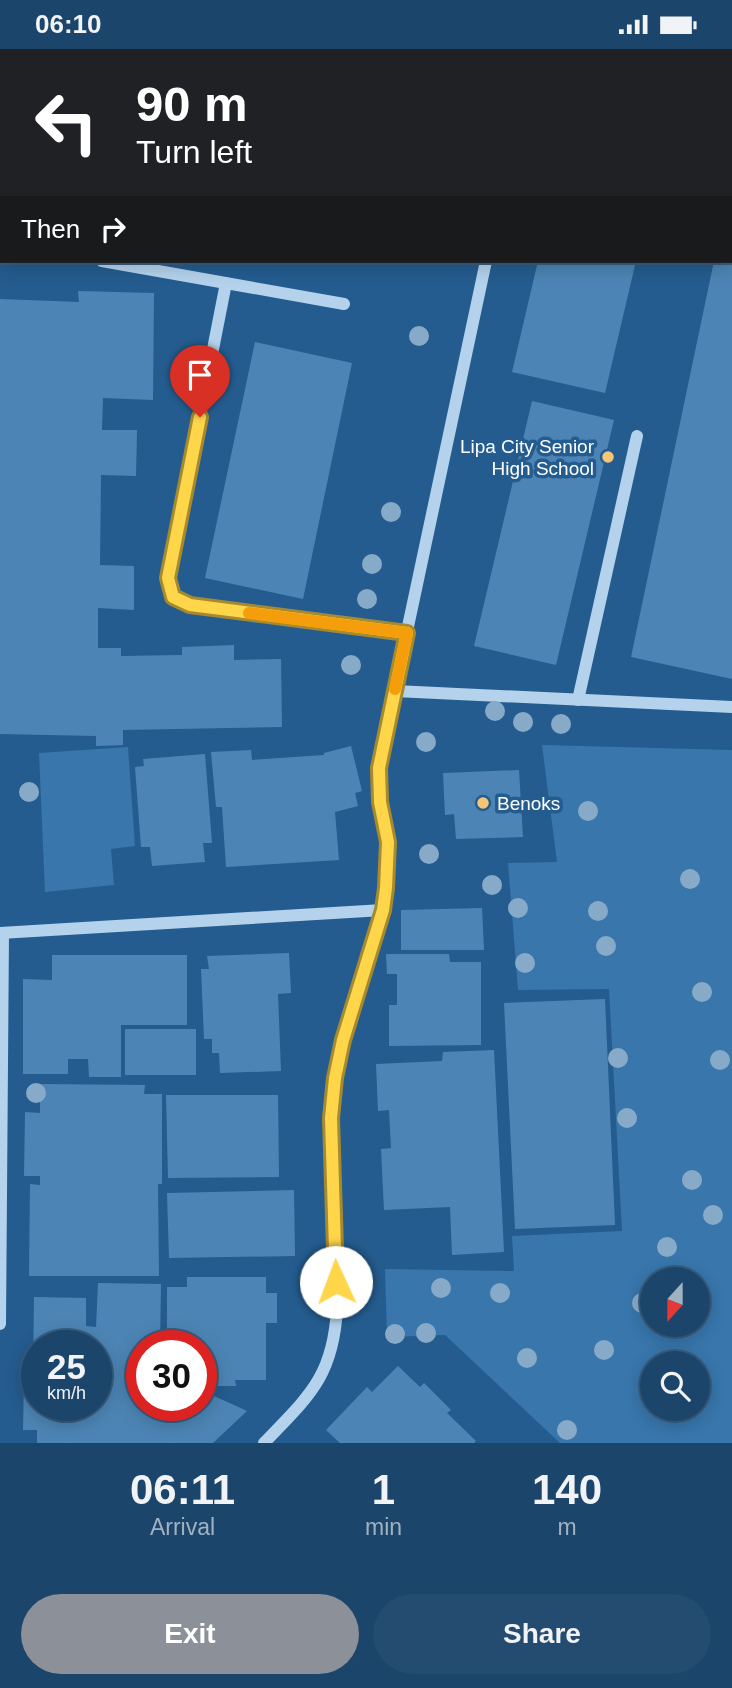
<!DOCTYPE html>
<html lang="en">
<head>
<meta charset="utf-8">
<style>
  :root { --surface:#1b456b; --page:#244c71; --text:#f1f3f6; --muted:#a0b1c1; --line:#395d7e; --accent:#8c9099 }
  body { margin:0; font-family:Helvetica,sans-serif; background:var(--page); color:var(--text); height:100vh; display:flex; flex-direction:column; font-size:26px; white-space:nowrap }
  * { box-sizing:border-box; margin:0 }
  p { font-size:23px; color:var(--muted) }
  .icon { flex:none; width:38px; height:38px; fill:none; stroke:currentColor; stroke-width:2; stroke-linecap:round; stroke-linejoin:round }
  .map { position:relative; height:1394px; overflow:hidden }
  .side { display:flex; flex-direction:column; background:var(--surface); flex:1 }
  .side>* { flex:none }
  .banner { position:absolute; left:0px; top:0px; width:733px; height:214px; box-shadow:0 4px 18px #0003,0 0 0 2px var(--line); background:#202124; color:#fff; overflow:hidden }
  .needle { width:46px; rotate:201deg }
  .buttons { position:absolute; left:640px; top:1218px; display:grid; gap:14px }
  .buttons a { display:grid; place-items:center; width:70px; height:70px; border-radius:50%; background:var(--surface); box-shadow:0 4px 18px #0003,0 0 0 2px var(--line); font-size:35px }
  .speed { position:absolute; left:21px; top:1281px; display:flex; gap:14px; font-size:35px; font-weight:700; text-align:center }
  .speed>* { display:grid; place-content:center; width:91px; height:91px; border-radius:50%; background:var(--surface); box-shadow:0 4px 18px #0003,0 0 0 2px var(--line); line-height:1 }
  .speed small { font-size:18px; font-weight:400 }
  .speed .limit { border:10px solid #d22; background:#fff; color:#111 }
  .pin { position:absolute; display:grid; place-items:center; width:60px; height:60px; color:#fff; margin:-72px -30px; border-radius:50% 50% 50% 0; rotate:-45deg; box-shadow:0 0 7px #0007 }
  .pin .icon { rotate:45deg }
  .me { position:absolute; width:77px; margin:-38px; rotate:358deg; stroke-linejoin:round; filter:drop-shadow(0 0 5px #0008) }
  .turn { display:flex; align-items:center; gap:24px; height:147px; padding:0 21px; font-size:32px }
  .turn .icon { width:91px; height:91px; stroke-width:2.5 }
  .turn b { display:block; font-size:49px; line-height:60px }
  .then { display:flex; align-items:center; height:66px; padding:0 21px; background:#0003; gap:14px; font-size:26px }
  .eta { display:flex; justify-content:space-evenly; align-items:center; height:119px; text-align:center }
  .eta b { font-size:42px; font-weight:700; line-height:49px }
  .action { display:flex; gap:14px; margin-top:auto; padding:14px 21px }
  .action a { flex:1; height:80px; border-radius:42px; background:var(--accent); color:#fff; font-size:28px; font-weight:700; line-height:80px; text-align:center }
  .action a+a { background:var(--page); color:var(--text) }
  .status { display:flex; justify-content:space-between; align-items:center; height:49px; padding:0 35px; background:var(--surface); direction:ltr }
  .status svg { height:19px; fill:currentColor }
  .map>svg:first-child { display:block }
</style>
</head>
<body>
<div class="status"><b>06:10</b><svg viewBox="0 0 49 12"><path d="M0 12V9h3v3zM5 12V6h3v6zM10 12V3h3v9zM15 12V0h3v12zM26 1h20v11H26zM47 4h2v5h-2z"/></svg></div>
<div class="map">
<svg width="732" height="1394" viewBox="0 0 732 1394">
  <rect width="100%" height="100%" fill="#245c8f"/>
  <g fill="#3876ac" fill-rule="evenodd">
    <path d="M542 696 732 701V1394H560L445 1286 387 1288 385 1220 514 1222 512 1187 622 1182 609 940 518 941 508 814 557 813ZM653 1230H698V1276H653ZM653 1314H698V1360H653Z"/>
    <polygon points="128,698 135,797 111,800 114,836 45,843 39,704"/>
  </g>
  <g fill="#4c85b5">
    <polygon points="538,212 636,212 605,344 512,323"/>
    <polygon points="714,212 732,212 732,630 631,608"/>
    <polygon points="78,242 154,244 153,351 103,349 102,381 137,381 136,427 101,426 100,516 134,517 134,561 98,559 98,599 121,599 121,607 182,606 182,598 234,596 234,611 281,610 282,678 123,681 123,696 96,697 96,687 0,685 0,250 79,253"/>
    <polygon points="255,293 352,314 303,550 205,529"/>
    <polygon points="532,352 614,371 556,616 474,597"/>
    <polygon points="351,697 362,742 355,744 358,757 335,763 339,811 226,818 222,758 216,758 211,703 251,701 252,711 324,706 324,704"/>
    <polygon points="205,705 212,794 203,794 205,813 152,817 150,798 141,798 135,718 144,717 143,710"/>
    <polygon points="519,721 523,788 456,790 454,765 445,766 443,724"/>
    <polygon points="482,859 484,901 401,901 401,861"/>
    <polygon points="289,904 291,944 278,945 281,1022 220,1024 219,1004 212,1004 212,990 204,990 201,920 209,920 207,907"/>
    <polygon points="386,905 449,905 450,913 481,913 481,996 389,997 389,956 397,956 397,925 387,925"/>
    <polygon points="52,906 187,906 187,976 121,976 121,1028 89,1028 88,1010 68,1010 68,1025 23,1025 23,930 52,931"/>
    <polygon points="605,950 615,1176 515,1180 504,954"/>
    <rect x="125" y="980" width="71" height="46"/>
    <polygon points="494,1001 504,1203 452,1206 450,1158 384,1161 381,1100 391,1099 389,1061 378,1062 376,1015 442,1012 443,1003"/>
    <polygon points="40,1035 145,1036 144,1045 162,1045 162,1135 158,1135 159,1227 29,1227 30,1135 40,1136 40,1127 24,1127 25,1063 40,1064"/>
    <polygon points="166,1046 278,1046 279,1128 168,1129"/>
    <polygon points="294,1141 295,1207 169,1209 167,1144"/>
    <polygon points="187,1228 266,1228 266,1244 277,1244 277,1274 266,1274 266,1331 235,1331 236,1337 201,1337 201,1297 167,1297 167,1238 187,1238"/>
    <polygon points="98,1234 161,1235 160,1297 142,1297 142,1356 201,1356 201,1341 247,1362 213,1394 37,1394 37,1381 23,1381 24,1329 37,1329 37,1356 96,1356 96,1297 37,1297 37,1321 33,1321 34,1248 86,1249 86,1277 96,1278"/>
    <polygon points="398,1317 420,1338 424,1334 451,1361 447,1364 476,1392 474,1394 340,1394 326,1381 367,1338 372,1343"/>
  </g>
  <g fill="none" stroke-linecap="round" stroke-linejoin="round">
    <g stroke="#b4d2ec" stroke-width="12">
      <polyline points="530,2 530,0"/>
      <polyline points="0,210 2,210"/>
      <polyline points="102,212 344,255"/>
      <path d="M226 234 168 529C169 546 174 552 190 556L407 584"/>
      <polyline points="395,642 732,658"/>
      <polyline points="578,651 637,387"/>
      <polyline points="0,884 383,861"/>
      <polyline points="0,1275 3,884"/>
      <path d="M264 1394C309 1347 333 1328 337 1260L331 1069 335 1029 343 991 383 861 386 839 388 793 378 736 381 704 486 212"/>
    </g>
  </g>
  <g fill="#88aac9">
    <circle cx="419" cy="287" r="10"/>
    <circle cx="391" cy="463" r="10"/>
    <circle cx="372" cy="515" r="10"/>
    <circle cx="367" cy="550" r="10"/>
    <circle cx="351" cy="616" r="10"/>
    <circle cx="495" cy="662" r="10"/>
    <circle cx="523" cy="673" r="10"/>
    <circle cx="561" cy="675" r="10"/>
    <circle cx="426" cy="693" r="10"/>
    <circle cx="29" cy="743" r="10"/>
    <circle cx="588" cy="762" r="10"/>
    <circle cx="429" cy="805" r="10"/>
    <circle cx="690" cy="830" r="10"/>
    <circle cx="492" cy="836" r="10"/>
    <circle cx="518" cy="859" r="10"/>
    <circle cx="598" cy="862" r="10"/>
    <circle cx="606" cy="897" r="10"/>
    <circle cx="525" cy="914" r="10"/>
    <circle cx="702" cy="943" r="10"/>
    <circle cx="618" cy="1009" r="10"/>
    <circle cx="720" cy="1011" r="10"/>
    <circle cx="36" cy="1044" r="10"/>
    <circle cx="627" cy="1069" r="10"/>
    <circle cx="692" cy="1131" r="10"/>
    <circle cx="713" cy="1166" r="10"/>
    <circle cx="667" cy="1198" r="10"/>
    <circle cx="441" cy="1239" r="10"/>
    <circle cx="500" cy="1244" r="10"/>
    <circle cx="642" cy="1254" r="10"/>
    <circle cx="426" cy="1284" r="10"/>
    <circle cx="395" cy="1285" r="10"/>
    <circle cx="604" cy="1301" r="10"/>
    <circle cx="527" cy="1309" r="10"/>
    <circle cx="567" cy="1381" r="10"/>
  </g>
  <g fill="none" stroke-linecap="round" stroke-linejoin="round">
    <defs>
      <polyline id="route" points="200,368 168,529 173,548 190,556 407,584 379,719 380,753 388,793 386,839 383,861 343,991 335,1029 331,1069 336,1233"/>
    </defs>
    <use href="#route" stroke="#a68a30" stroke-width="18"/>
    <use href="#route" stroke="#ffd54a" stroke-width="12"/>
    <polyline stroke="#f59e0b" stroke-width="12" points="249,564 407,584 395,640"/>
  </g>
  <g fill="#f6c677" stroke="#245c8f" stroke-width="2.5">
    <circle cx="608" cy="408" r="7"/>
    <circle cx="483" cy="754" r="7"/>
  </g>
  <g text-anchor="middle" dominant-baseline="central" stroke-width="7" stroke-linejoin="round" paint-order="stroke">
    <g font-size="19" fill="#fff" stroke="#245c8f" text-anchor="end">
      <text x="594" y="397">Lipa City Senior<tspan x="594" dy="22">High School</tspan></text>
      <text x="497" y="754" text-anchor="start">Benoks</text>
    </g>
  </g>
</svg>
<div class="buttons">
<a><svg class="needle" viewBox="-14 -14 28 28"><path d="M0-13l5 13h-10z" fill="#e53935"/><path d="M0 13l5-13h-10z" fill="#a0b1c1"/></svg></a>
<a><svg class="icon" aria-label="search" viewBox="0 0 24 24"><circle cx="10" cy="10" r="6"/><path d="M15 15l6 6"/></svg></a>
</div>
<div class="speed"><div>25<small>km/h</small></div><div class="limit">30</div></div>
<div class="pin" style="left:200px;top:368px;background:#d93025"><svg class="icon" aria-label="arrive" viewBox="0 0 24 24"><path d="M6 21V4h12l-3 4 3 4H6"/></svg></div>
<svg class="me" style="left:336px;top:1233px" viewBox="-20 -20 40 40"><circle r="19" fill="#fff"/><path d="M0-13L10 11 0 6-10 11z" fill="#ffd54a"/></svg>
<div class="banner">
<div class="turn"><svg class="icon" aria-label="left" viewBox="0 0 24 24"><path d="M17 20v-9H6M10 6l-5 5 5 5"/></svg><div><b>90 m</b>Turn left</div></div>
<div class="then">Then<svg class="icon" aria-label="right" viewBox="0 0 24 24"><path d="M7 20v-9h11M14 6l5 5-5 5"/></svg></div>
</div>
</div>
<section class="side">
<div class="eta">
<div><b>06:11</b><p>Arrival</p></div>
<div><b>1</b><p>min</p></div>
<div><b>140</b><p>m</p></div>
</div>
<div class="action"><a>Exit</a><a>Share</a></div>
</section>
</body>
</html>
